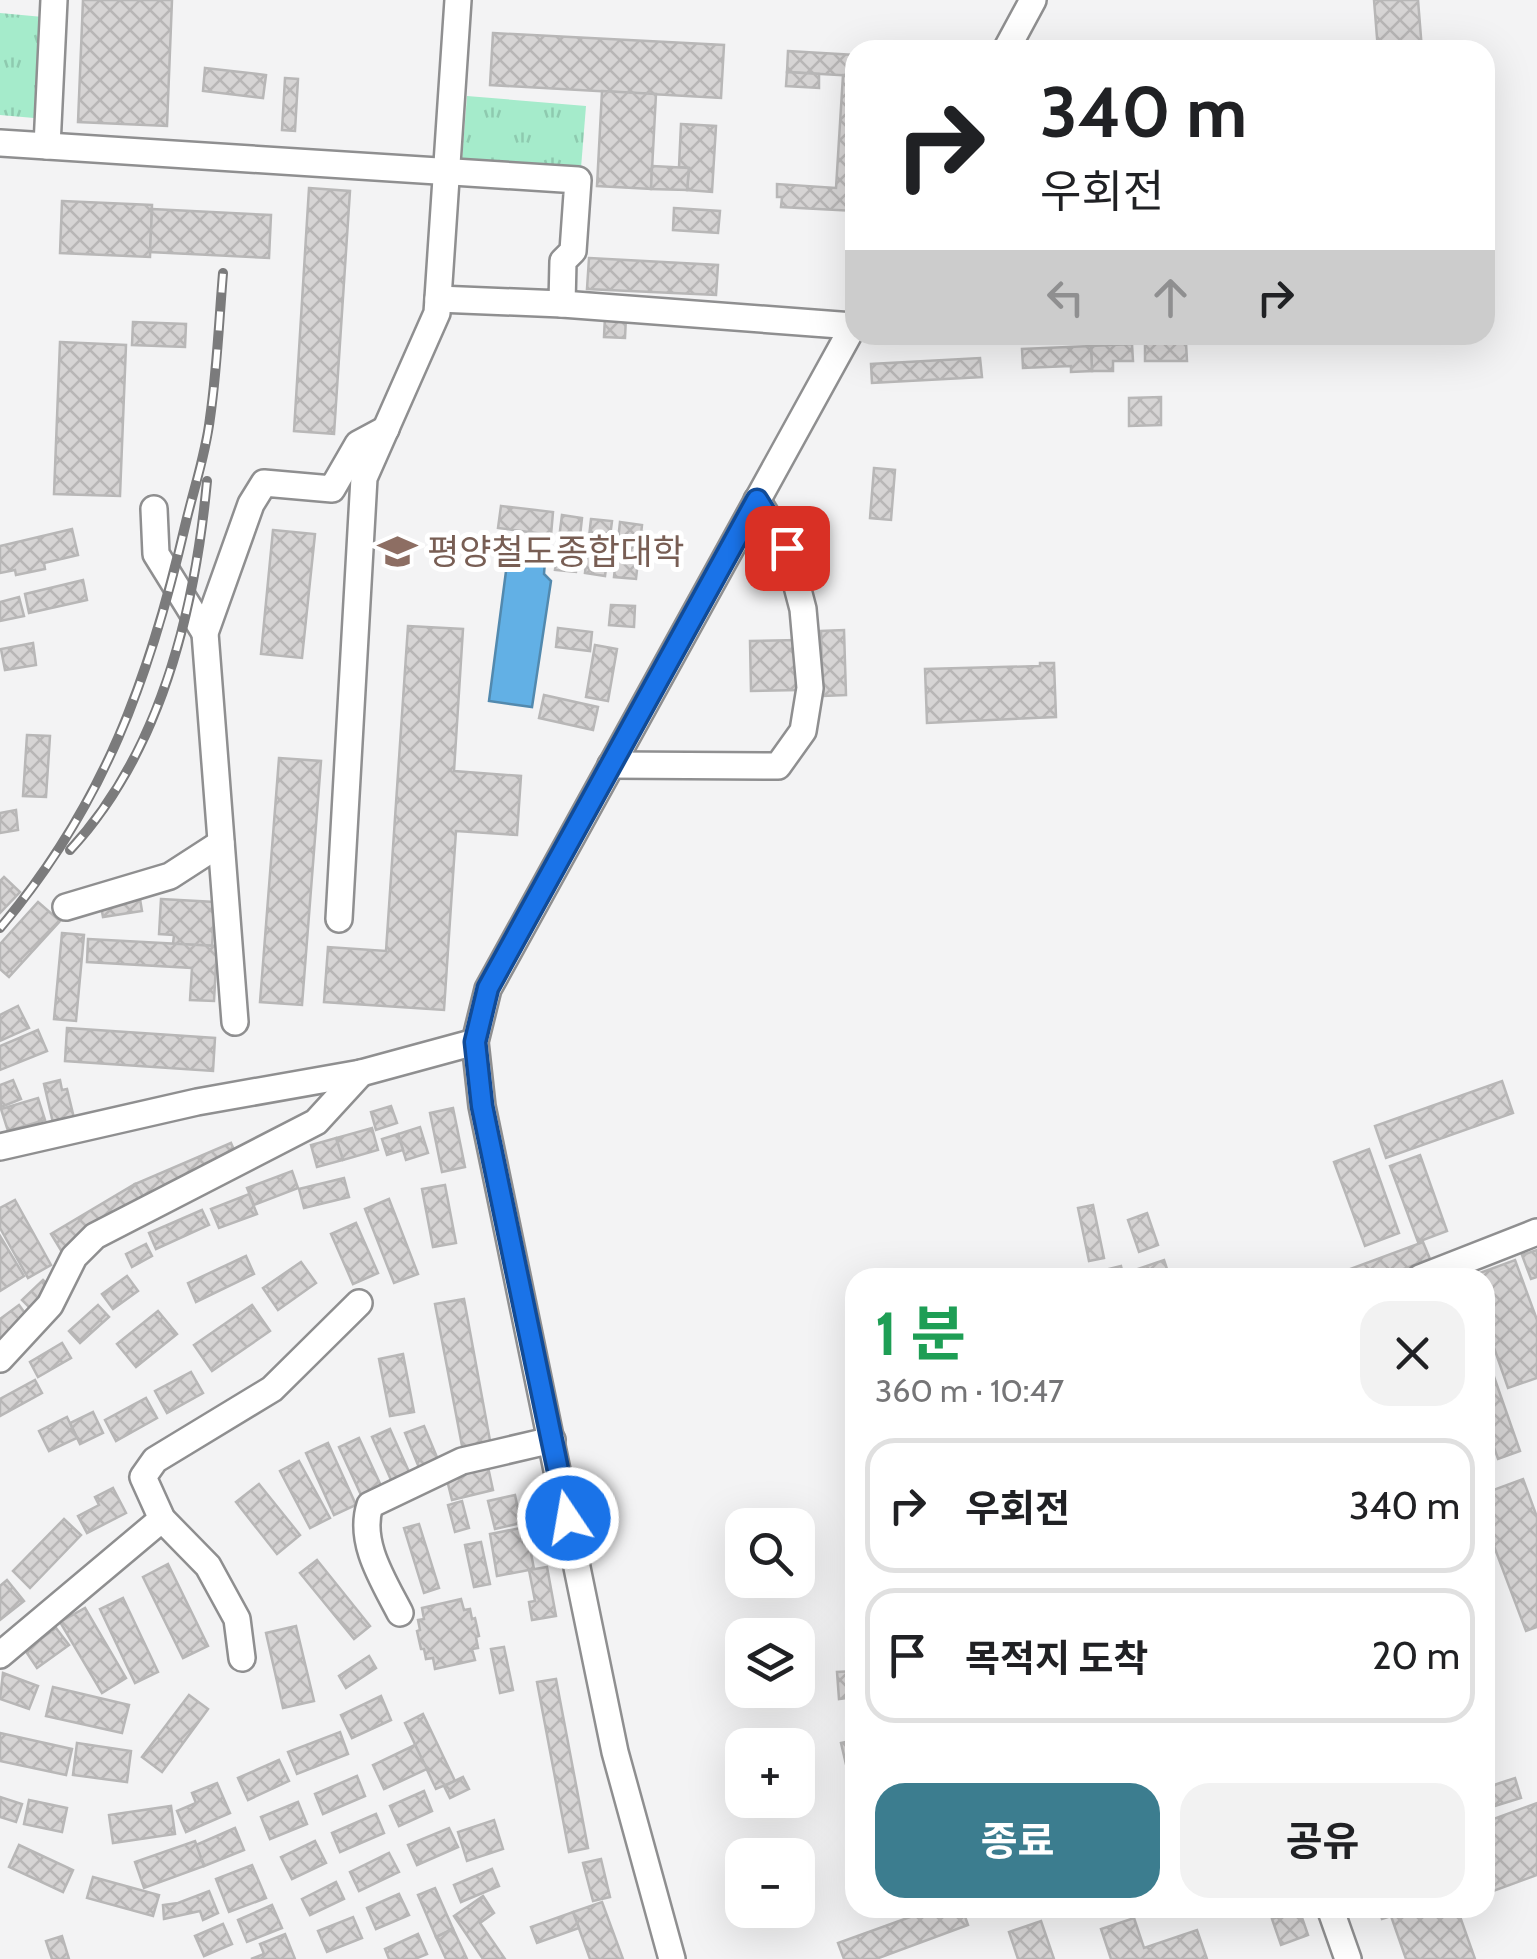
<!DOCTYPE html>
<html lang="ko">
<head>
<meta charset="utf-8">
<style>
  :root { --surface:#fff; --page:#f2f2f2; --text:#202124; --muted:#757577; --line:#e0e0e0; --accent:#3c7d8f }
  body { margin:0; font-family:Cabin,"Noto Sans KR",sans-serif; background:var(--page); color:var(--text); height:100vh; display:flex; flex-direction:column; font-size:38px; white-space:nowrap }
  * { box-sizing:border-box; margin:0 }
  p { font-size:32px; color:var(--muted) }
  .icon { flex:none; width:55px; height:55px; fill:none; stroke:currentColor; stroke-width:2; stroke-linecap:round; stroke-linejoin:round }
  .map { position:relative; flex:1; overflow:hidden }
  .details { position:absolute; left:845px; top:1268px; width:650px; height:650px; display:flex; flex-direction:column; background:var(--surface); border-radius:30px; box-shadow:0 10px 40px #0002 }
  .details>* { flex:none }
  .hud { position:absolute; left:845px; top:40px; width:650px; height:305px; border-radius:30px; box-shadow:0 10px 40px #0002; background:#fff; color:var(--text); overflow:hidden }
  .buttons { position:absolute; left:725px; top:1508px; display:grid; gap:20px }
  .buttons a { display:grid; place-items:center; width:90px; height:90px; border-radius:20px; background:var(--surface); box-shadow:0 10px 40px #0002; font-size:50px }
  .pin { position:absolute; display:grid; place-items:center; width:85px; height:85px; color:#fff; margin:-42px; border-radius:20px; box-shadow:0 5px 15px #0006 }
  .me { position:absolute; width:110px; margin:-55px; rotate:348deg; stroke-linejoin:round; filter:drop-shadow(0 0 8px #0008) }
  .turn { display:flex; align-items:center; gap:35px; height:210px; padding:0 30px; font-size:45px }
  .turn .icon { width:130px; height:130px; stroke-width:2.5 }
  .turn b { display:block; font-size:70px; line-height:85px }
  .lanes { display:flex; align-items:center; height:95px; padding:0 30px; background:#0003; justify-content:center; gap:50px; direction:ltr }
  .lanes .off { opacity:.35 }
  .round { display:grid; place-items:center; flex:none; width:105px; height:105px; border-radius:30px; background:var(--page) }
  .overview { display:flex; align-items:center; justify-content:space-between; height:170px; padding:0 30px }
  h1 { font-size:60px; font-weight:700; line-height:75px; color:#1e9e55 }
  .action { display:flex; gap:20px; margin-top:auto; padding:20px 30px }
  .action a { flex:1; height:115px; border-radius:30px; background:var(--accent); color:#fff; font-size:40px; font-weight:700; line-height:115px; text-align:center }
  .action a+a { background:var(--page); color:var(--text) }
  ul { padding:0; list-style:none }
  li { display:flex; align-items:center; gap:30px; height:135px; margin:0 20px 15px; padding:0 10px; border:5px solid var(--line); border-radius:30px }
  li div { flex:1 }
  li b { display:block; font-size:38px }
  li em { font-style:normal }
  .map>svg:first-child { display:block }
</style>
</head>
<body>
<div class="map">
<svg width="1537" height="1959" viewBox="0 0 1537 1959">
  <defs>
    <pattern id="grass-tufts" width="24" height="20" patternUnits="userSpaceOnUse" patternTransform="scale(2.5)"><rect width="24" height="20" fill="#a5ebcb"/><path d="M3 7l-1-3M5 7V3M7 7l1-3M15 17l-1-3M17 17v-4M19 17l1-3" fill="none" stroke="#8ecaaf"/></pattern>
    <pattern id="building-cross-hatch" width="8" height="8" patternUnits="userSpaceOnUse" patternTransform="scale(2.5)"><rect width="8" height="8" fill="#d6d4d4"/><path d="M0 0l8 8M0 8l8-8" fill="none" stroke="#b8b6b6"/></pattern>
  </defs>
  <rect width="100%" height="100%" fill="#f3f3f4"/>
  <g fill="url(#grass-tufts)">
    <polygon points="0,13 43,17 34,118 0,115"/>
    <polygon points="467,96 586,106 581,168 462,159"/>
  </g>
  <polygon fill="#62b0e5" stroke="#5289ae" stroke-width="2.5" points="508,556 545,561 544,574 551,581 532,707 489,701"/>
  <g fill="url(#building-cross-hatch)" stroke="#b8b7b7" stroke-width="2.5">
    <polygon points="83,0 172,0 167,126 78,122"/>
    <polygon points="1374,0 1418,0 1422,50 1378,50"/>
    <polygon points="493,33 724,45 721,98 490,85"/>
    <polygon points="788,51 855,55 855,76 787,72"/>
    <polygon points="205,68 266,75 263,98 203,91"/>
    <polygon points="787,72 819,74 819,88 786,86"/>
    <polygon points="843,75 855,76 855,211 781,207 782,197 777,197 777,184 836,188"/>
    <polygon points="285,78 298,79 295,131 282,130"/>
    <polygon points="602,91 656,94 651,189 597,186"/>
    <polygon points="681,124 716,126 712,192 687,190 689,168 679,167"/>
    <polygon points="652,166 689,168 687,190 651,189"/>
    <polygon points="309,188 350,191 334,434 294,431"/>
    <polygon points="62,201 152,205 150,257 60,253"/>
    <polygon points="674,208 720,211 718,233 673,230"/>
    <polygon points="152,209 271,215 269,258 150,252"/>
    <polygon points="589,258 718,265 716,295 587,289"/>
    <polygon points="605,316 626,317 625,338 604,337"/>
    <polygon points="133,322 186,324 185,347 132,345"/>
    <polygon points="1009,335 1151,335 1009,341"/>
    <polygon points="60,342 126,345 120,496 54,494"/>
    <polygon points="1145,343 1186,343 1187,361 1145,361"/>
    <polygon points="1132,344 1133,361 1113,361 1113,371 1092,371 1091,346"/>
    <polygon points="1091,346 1092,371 1071,372 1071,366 1023,368 1022,349"/>
    <polygon points="980,358 982,377 872,383 871,364"/>
    <polygon points="1161,397 1161,425 1129,426 1129,398"/>
    <polygon points="874,468 895,470 891,520 870,518"/>
    <polygon points="501,506 553,512 551,535 498,528"/>
    <polygon points="562,515 582,518 576,572 555,570"/>
    <polygon points="591,519 612,521 605,576 585,573"/>
    <polygon points="620,522 642,525 636,579 614,577"/>
    <polygon points="72,529 78,555 44,563 45,569 16,575 15,570 0,573 0,546"/>
    <polygon points="273,530 315,534 302,658 261,654"/>
    <polygon points="83,580 87,600 29,613 25,594"/>
    <polygon points="19,597 24,616 0,621 0,602"/>
    <polygon points="611,605 635,606 634,627 609,625"/>
    <polygon points="408,626 463,629 454,771 521,776 517,835 456,831 444,1010 324,1002 328,947 386,951"/>
    <polygon points="558,628 592,632 590,651 556,647"/>
    <polygon points="844,630 846,695 823,696 823,687 817,687 817,669 822,669 821,631"/>
    <polygon points="798,640 799,690 751,691 750,641"/>
    <polygon points="33,643 36,665 5,670 1,649"/>
    <polygon points="595,645 617,649 608,701 586,697"/>
    <polygon points="1040,663 1054,663 1056,717 927,723 925,669 1040,666"/>
    <polygon points="544,695 598,707 593,730 539,718"/>
    <polygon points="27,735 50,736 46,797 23,796"/>
    <polygon points="279,758 321,761 302,1005 260,1002"/>
    <polygon points="16,810 18,830 0,833 0,813"/>
    <polygon points="4,877 20,892 0,913 0,881"/>
    <polygon points="140,899 142,911 103,917 101,906"/>
    <polygon points="161,899 215,902 212,946 173,944 174,935 159,934"/>
    <polygon points="38,902 60,921 9,977 0,969 0,944"/>
    <polygon points="62,933 84,935 76,1021 54,1019"/>
    <polygon points="88,939 217,946 214,1001 190,1000 192,968 87,962"/>
    <polygon points="18,1006 29,1028 0,1041 0,1015"/>
    <polygon points="67,1028 215,1038 213,1071 65,1061"/>
    <polygon points="38,1030 47,1051 0,1070 0,1046"/>
    <polygon points="13,1080 21,1099 1,1107 0,1085"/>
    <polygon points="60,1080 62,1090 67,1089 74,1118 53,1123 44,1084"/>
    <polygon points="1502,1081 1513,1113 1386,1158 1375,1126"/>
    <polygon points="38,1098 45,1120 8,1131 1,1109"/>
    <polygon points="391,1106 397,1123 376,1130 371,1112"/>
    <polygon points="453,1108 465,1167 442,1172 430,1113"/>
    <polygon points="420,1127 428,1153 406,1160 398,1134"/>
    <polygon points="372,1128 378,1150 343,1160 336,1138"/>
    <polygon points="398,1134 403,1150 387,1155 382,1139"/>
    <polygon points="336,1138 343,1160 317,1167 311,1145"/>
    <polygon points="231,1143 238,1159 146,1201 135,1184"/>
    <polygon points="1369,1149 1399,1233 1365,1246 1334,1162"/>
    <polygon points="1420,1155 1447,1231 1418,1242 1390,1166"/>
    <polygon points="292,1171 298,1188 254,1205 247,1188"/>
    <polygon points="344,1178 349,1197 304,1208 299,1189"/>
    <polygon points="135,1184 146,1201 62,1252 51,1234"/>
    <polygon points="445,1185 456,1243 433,1247 422,1189"/>
    <polygon points="249,1194 257,1214 219,1228 211,1209"/>
    <polygon points="389,1199 418,1274 394,1283 365,1209"/>
    <polygon points="15,1200 51,1265 28,1278 0,1228 0,1208"/>
    <polygon points="1093,1205 1104,1258 1089,1261 1078,1208"/>
    <polygon points="202,1210 209,1225 156,1249 149,1233"/>
    <polygon points="1147,1213 1158,1245 1139,1252 1128,1220"/>
    <polygon points="356,1223 378,1273 353,1284 331,1234"/>
    <polygon points="0,1236 24,1276 0,1291"/>
    <polygon points="1423,1242 1430,1259 1380,1278 1326,1278"/>
    <polygon points="146,1244 152,1256 132,1267 126,1254"/>
    <polygon points="1537,1250 1537,1277 1531,1279 1522,1255"/>
    <polygon points="246,1256 254,1274 196,1302 188,1283"/>
    <polygon points="1164,1260 1170,1278 1135,1278 1132,1271"/>
    <polygon points="1515,1260 1537,1320 1537,1378 1508,1388 1485,1322 1485,1278 1469,1277"/>
    <polygon points="301,1262 316,1283 278,1310 263,1288"/>
    <polygon points="1121,1266 1124,1278 1072,1278"/>
    <polygon points="127,1276 138,1291 113,1309 102,1294"/>
    <polygon points="43,1280 50,1287 30,1308 22,1300"/>
    <polygon points="464,1299 491,1446 463,1451 435,1304"/>
    <polygon points="19,1305 32,1323 0,1345 0,1319"/>
    <polygon points="98,1305 109,1317 80,1343 69,1331"/>
    <polygon points="252,1305 270,1331 212,1371 194,1345"/>
    <polygon points="158,1311 177,1334 136,1367 117,1344"/>
    <polygon points="62,1343 71,1358 38,1377 30,1362"/>
    <polygon points="1485,1351 1520,1451 1498,1459 1485,1422"/>
    <polygon points="403,1354 414,1412 390,1416 379,1359"/>
    <polygon points="191,1372 203,1393 167,1413 155,1391"/>
    <polygon points="35,1380 42,1393 0,1416 0,1399"/>
    <polygon points="146,1398 157,1418 116,1441 105,1420"/>
    <polygon points="93,1412 103,1433 80,1444 70,1423"/>
    <polygon points="67,1417 77,1438 49,1451 39,1431"/>
    <polygon points="424,1426 439,1462 420,1470 405,1433"/>
    <polygon points="390,1429 410,1474 392,1482 372,1437"/>
    <polygon points="359,1438 382,1488 362,1497 339,1447"/>
    <polygon points="328,1443 356,1505 334,1515 306,1453"/>
    <polygon points="299,1461 330,1518 310,1528 280,1471"/>
    <polygon points="488,1467 493,1490 452,1500 446,1476"/>
    <polygon points="1523,1479 1537,1517 1537,1627 1526,1631 1489,1533 1485,1535 1485,1493"/>
    <polygon points="259,1484 300,1535 277,1554 236,1502"/>
    <polygon points="113,1488 126,1513 87,1533 78,1516 99,1505 95,1497"/>
    <polygon points="515,1495 521,1523 495,1529 488,1501"/>
    <polygon points="462,1501 469,1528 455,1532 448,1505"/>
    <polygon points="64,1519 81,1535 30,1588 13,1571"/>
    <polygon points="419,1524 439,1588 424,1593 404,1528"/>
    <polygon points="526,1527 534,1569 497,1576 490,1534"/>
    <polygon points="481,1542 490,1584 474,1587 465,1545"/>
    <polygon points="317,1560 370,1626 354,1639 300,1573"/>
    <polygon points="168,1564 208,1646 183,1658 143,1577"/>
    <polygon points="547,1567 556,1616 532,1620 529,1602 535,1601 529,1570"/>
    <polygon points="7,1580 24,1601 0,1620 0,1586"/>
    <polygon points="123,1598 158,1672 135,1683 100,1609"/>
    <polygon points="461,1599 464,1610 470,1609 472,1619 475,1618 479,1636 476,1637 478,1648 472,1649 475,1660 435,1669 433,1658 426,1659 424,1649 421,1649 417,1631 420,1630 418,1620 424,1619 422,1608"/>
    <polygon points="85,1608 126,1678 102,1693 60,1622"/>
    <polygon points="296,1626 314,1701 283,1708 266,1633"/>
    <polygon points="56,1628 69,1645 37,1668 25,1650"/>
    <polygon points="504,1647 513,1690 500,1693 491,1649"/>
    <polygon points="369,1656 376,1668 346,1688 339,1676"/>
    <polygon points="855,1671 855,1697 839,1699 837,1672"/>
    <polygon points="3,1673 38,1686 29,1709 0,1699"/>
    <polygon points="556,1679 588,1848 569,1852 537,1682"/>
    <polygon points="53,1687 129,1705 122,1733 46,1716"/>
    <polygon points="189,1695 208,1709 162,1772 142,1757"/>
    <polygon points="381,1696 391,1720 352,1738 341,1715"/>
    <polygon points="423,1714 455,1781 436,1789 405,1723"/>
    <polygon points="340,1732 348,1754 297,1774 288,1752"/>
    <polygon points="0,1733 72,1749 66,1775 0,1761"/>
    <polygon points="855,1740 855,1803 841,1743"/>
    <polygon points="77,1743 131,1751 127,1782 73,1775"/>
    <polygon points="415,1745 427,1769 384,1789 373,1765"/>
    <polygon points="279,1760 289,1781 248,1800 238,1778"/>
    <polygon points="357,1776 365,1796 323,1814 315,1794"/>
    <polygon points="463,1777 469,1789 450,1798 444,1786"/>
    <polygon points="1515,1778 1521,1798 1485,1809 1485,1788"/>
    <polygon points="217,1783 230,1813 186,1832 177,1811 196,1803 192,1793"/>
    <polygon points="424,1791 432,1811 399,1826 390,1806"/>
    <polygon points="0,1797 22,1804 16,1822 0,1817"/>
    <polygon points="29,1800 67,1808 62,1832 24,1824"/>
    <polygon points="298,1802 307,1824 270,1839 261,1817"/>
    <polygon points="1537,1803 1537,1875 1485,1894 1485,1822"/>
    <polygon points="171,1806 175,1834 113,1843 109,1815"/>
    <polygon points="376,1814 384,1833 340,1852 332,1833"/>
    <polygon points="494,1820 503,1849 467,1861 458,1832"/>
    <polygon points="235,1828 244,1850 204,1866 196,1845"/>
    <polygon points="449,1828 458,1847 417,1865 408,1845"/>
    <polygon points="195,1841 204,1866 144,1888 135,1862"/>
    <polygon points="315,1841 326,1863 292,1879 281,1857"/>
    <polygon points="19,1845 73,1870 63,1892 9,1867"/>
    <polygon points="389,1853 399,1872 359,1891 350,1872"/>
    <polygon points="601,1859 610,1897 593,1901 583,1863"/>
    <polygon points="252,1865 266,1898 229,1912 216,1879"/>
    <polygon points="492,1869 499,1886 461,1902 454,1885"/>
    <polygon points="93,1877 159,1895 153,1916 87,1898"/>
    <polygon points="336,1882 344,1899 310,1915 302,1899"/>
    <polygon points="435,1888 453,1929 436,1937 418,1895"/>
    <polygon points="209,1891 218,1913 203,1920 200,1911 164,1919 163,1905 178,1903"/>
    <polygon points="399,1894 409,1915 376,1929 367,1908"/>
    <polygon points="483,1896 494,1913 480,1923 505,1959 483,1959 454,1916"/>
    <polygon points="602,1902 623,1959 590,1959 573,1912"/>
    <polygon points="272,1905 282,1928 247,1942 238,1920"/>
    <polygon points="935,1908 962,1908 968,1925 876,1959 844,1959 838,1943"/>
    <polygon points="1378,1908 1457,1908 1475,1959 1406,1959 1391,1916 1382,1919"/>
    <polygon points="1299,1909 1308,1935 1281,1945 1272,1919"/>
    <polygon points="573,1912 579,1928 537,1943 531,1927"/>
    <polygon points="353,1917 362,1938 327,1952 318,1931"/>
    <polygon points="1134,1918 1144,1948 1197,1930 1207,1959 1111,1959 1101,1929"/>
    <polygon points="1041,1921 1054,1959 1018,1959 1009,1932"/>
    <polygon points="223,1924 232,1944 204,1956 195,1936"/>
    <polygon points="453,1929 467,1959 446,1959 436,1937"/>
    <polygon points="285,1934 295,1959 251,1959 264,1954 260,1944"/>
    <polygon points="418,1934 427,1954 415,1959 389,1959 385,1949"/>
    <polygon points="62,1936 69,1959 52,1959 46,1941"/>
  </g>
  <g fill="none" stroke-linecap="round" stroke-linejoin="round">
    <defs>
      <g id="minor">
        <polyline points="1006,50 1033,0"/>
        <polyline points="0,143 578,180 573,251 563,261 562,304 438,299"/>
        <polyline points="47,146 54,0"/>
        <polyline points="562,304 853,326"/>
        <polyline points="154,509 156,554 205,633"/>
        <polyline points="611,765 778,766 803,731 810,688 803,609 787,548 757,500"/>
        <polyline points="66,907 170,876 221,843"/>
        <polyline points="339,919 364,478 437,313 458,0"/>
        <polyline points="235,1022 205,633 251,504 264,483 332,489 358,444 386,429"/>
        <polyline points="0,1147 197,1102 361,1073 475,1042"/>
        <polyline points="1420,1278 1537,1232"/>
        <polyline points="0,1359 50,1305 74,1257 95,1236 316,1122 361,1073"/>
        <path d="M400 1613C383 1580 358 1542 370 1505L462 1461 552 1440"/>
        <polyline points="0,1655 162,1519"/>
        <polyline points="242,1658 237,1619 208,1566 162,1519 143,1477 155,1460 272,1389 359,1303"/>
        <polyline points="1330,1908 1348,1959"/>
        <polyline points="672,1959 615,1752 482,1106 475,1042 488,989 855,323"/>
      </g>
    </defs>
    <use href="#minor" stroke="#8f8f90" stroke-width="30"/>
    <use href="#minor" stroke="#fff" stroke-width="25"/>
    <defs>
      <g id="rail">
        <path d="M70 850C160 753 195 610 207 481"/>
        <path d="M0 928C104 805 150 677 186 522 194 488 206 453 210 418 217 370 219 321 223 273"/>
      </g>
    </defs>
    <use href="#rail" stroke="#7b7b7c" stroke-width="10"/>
    <use href="#rail" stroke="#fff" stroke-width="6" stroke-dasharray="19" stroke-linecap="butt"/>
  </g>
  <g fill="none" stroke-linecap="round" stroke-linejoin="round">
    <defs>
      <polyline id="route" points="568,1518 482,1106 475,1042 488,988 757,500 787,548"/>
    </defs>
    <use href="#route" stroke="#114b97" stroke-width="25"/>
    <use href="#route" stroke="#1a73e8" stroke-width="18"/>
  </g>
  <defs>
    <symbol id="university-bare" viewBox="-9 -9 18 18"><path d="M0-5L7-2L0 1L-7-2ZM-4 1L0 2.5L4 1V4Q0 6-4 4Z" fill="#8d6e63" stroke="#fff" stroke-width="2.5" paint-order="stroke"/></symbol>
  </defs>
  <g fill-rule="evenodd">
    <use href="#university-bare" x="370" y="524" width="55" height="55"/>
  </g>
  <g text-anchor="middle" dominant-baseline="central" stroke-width="10" stroke-linejoin="round" paint-order="stroke">
    <g font-size="35" fill="#785e54" stroke="#fff" text-anchor="start">
      <text x="427" y="551">평양철도종합대학</text>
    </g>
  </g>
</svg>
<div class="buttons">
<a><svg class="icon" aria-label="search" viewBox="0 0 24 24"><circle cx="10" cy="10" r="6"/><path d="M15 15l6 6"/></svg></a>
<a><svg class="icon" aria-label="layers" viewBox="0 0 24 24"><path d="M12 4l9 5-9 5-9-5zM3 14l9 5 9-5"/></svg></a>
<a>+</a>
<a>−</a>
</div>
<div class="pin" style="left:787px;top:548px;background:#d93025"><svg class="icon" aria-label="arrive" viewBox="0 0 24 24"><path d="M6 21V4h12l-3 4 3 4H6"/></svg></div>
<svg class="me" style="left:568px;top:1518px" viewBox="-20 -20 40 40"><circle r="17" fill="#1a73e8" stroke="#fff" stroke-width="3"/><path d="M0-11L8 9 0 5-8 9z" fill="#fff"/></svg>
<div class="hud">
<div class="turn"><svg class="icon" aria-label="right" viewBox="0 0 24 24"><path d="M7 20v-9h11M14 6l5 5-5 5"/></svg><div><b>340 m</b>우회전</div></div>
<div class="lanes"><svg class="icon off" aria-label="left" viewBox="0 0 24 24"><path d="M17 20v-9H6M10 6l-5 5 5 5"/></svg><svg class="icon off" aria-label="ahead" viewBox="0 0 24 24"><path d="M12 20V5M6 11l6-6 6 6"/></svg><svg class="icon" aria-label="right" viewBox="0 0 24 24"><path d="M7 20v-9h11M14 6l5 5-5 5"/></svg></div>
</div>
<section class="details">
<div class="overview"><div><h1>1 분</h1><p>360 m · 10:47</p></div><a class="round"><svg class="icon" aria-label="close" viewBox="0 0 24 24"><path d="M6 6l12 12M18 6L6 18"/></svg></a></div>
<ul>
<li><svg class="icon" aria-label="right" viewBox="0 0 24 24"><path d="M7 20v-9h11M14 6l5 5-5 5"/></svg><div><b>우회전</b></div><em>340 m</em></li>
<li><svg class="icon" aria-label="arrive" viewBox="0 0 24 24"><path d="M6 21V4h12l-3 4 3 4H6"/></svg><div><b>목적지 도착</b></div><em>20 m</em></li>
</ul>
<div class="action"><a>종료</a><a>공유</a></div>
</section>
</div>
</body>
</html>
